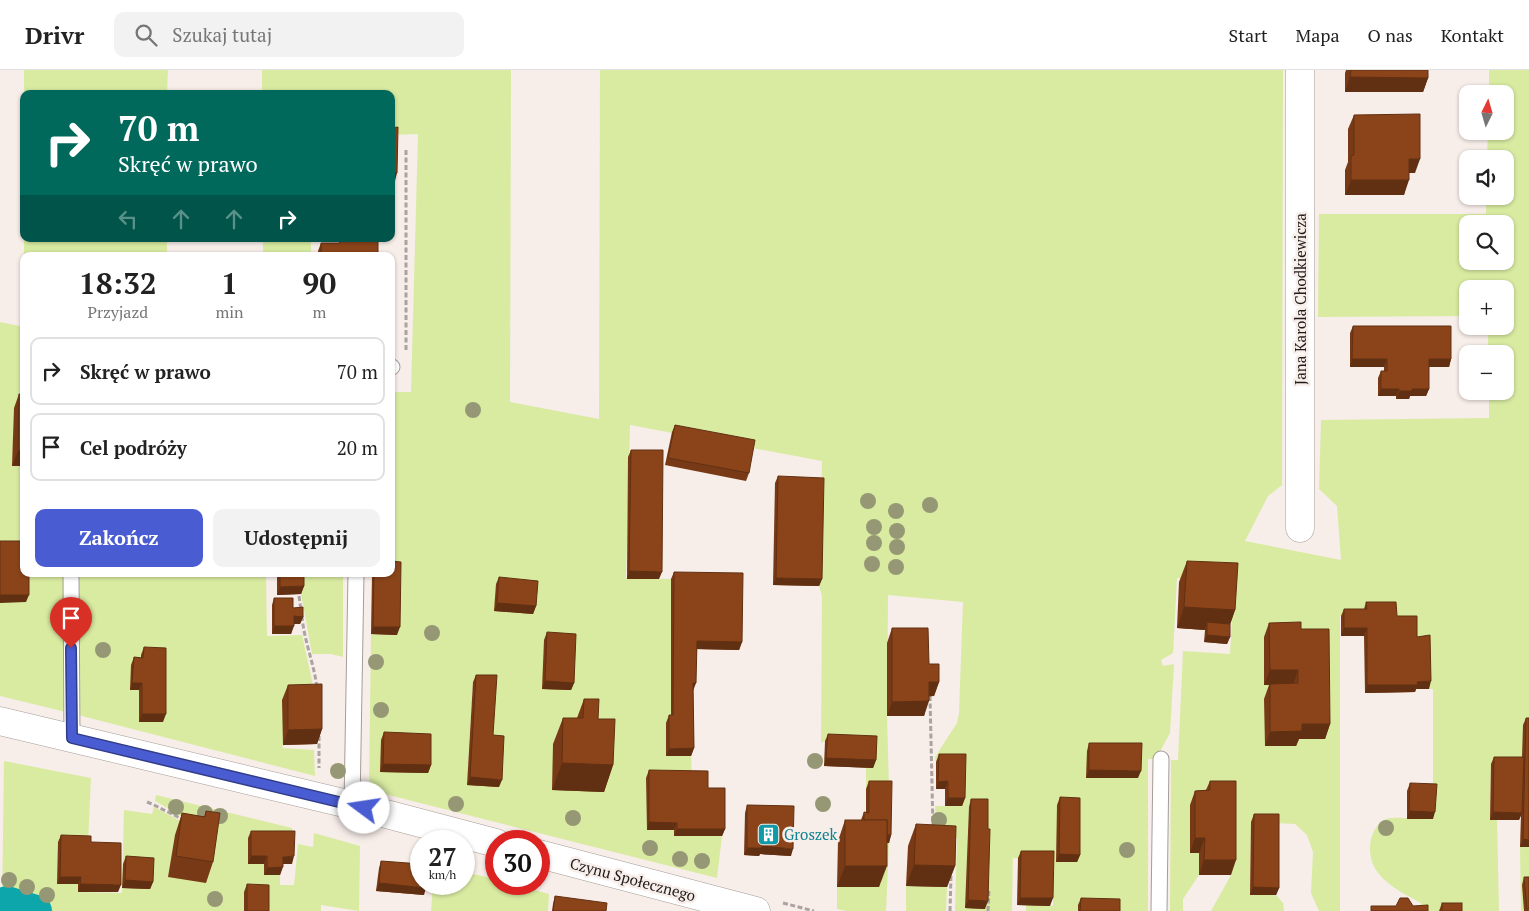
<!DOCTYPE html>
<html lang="pl">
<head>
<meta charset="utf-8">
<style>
  :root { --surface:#fff; --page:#f2f2f2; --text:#222; --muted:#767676; --line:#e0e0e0; --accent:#4a5cd1 }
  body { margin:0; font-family:"PT Serif",serif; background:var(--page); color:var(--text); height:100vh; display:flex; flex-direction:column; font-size:19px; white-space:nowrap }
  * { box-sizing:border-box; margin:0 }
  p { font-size:16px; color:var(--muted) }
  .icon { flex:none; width:28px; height:28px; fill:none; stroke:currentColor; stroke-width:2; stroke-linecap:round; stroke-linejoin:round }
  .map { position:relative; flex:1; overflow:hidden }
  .details { position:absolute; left:20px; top:182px; width:375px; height:325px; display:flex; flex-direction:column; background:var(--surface); border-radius:10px; box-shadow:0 1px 4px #0004 }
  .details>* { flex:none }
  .hud { position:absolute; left:20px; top:20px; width:375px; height:152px; border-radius:10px; box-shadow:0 1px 4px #0004; background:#00695c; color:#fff; overflow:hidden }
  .needle { width:32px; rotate:5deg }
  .buttons { position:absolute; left:1459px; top:15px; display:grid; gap:10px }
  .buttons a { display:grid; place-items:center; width:55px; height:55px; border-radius:10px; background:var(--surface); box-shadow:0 1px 4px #0004; font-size:25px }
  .speed { position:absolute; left:410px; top:760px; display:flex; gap:10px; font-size:25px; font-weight:700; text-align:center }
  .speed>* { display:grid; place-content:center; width:65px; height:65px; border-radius:50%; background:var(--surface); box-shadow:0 1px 4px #0004; line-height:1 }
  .speed small { font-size:12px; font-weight:400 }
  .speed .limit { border:8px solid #d22; background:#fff; color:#111 }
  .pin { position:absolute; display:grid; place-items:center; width:42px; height:42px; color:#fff; margin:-51px -21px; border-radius:50% 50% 50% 0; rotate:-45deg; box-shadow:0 0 5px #0007 }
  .pin .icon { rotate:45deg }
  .me { position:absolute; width:55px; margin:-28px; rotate:284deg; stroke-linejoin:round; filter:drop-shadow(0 0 4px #0008) }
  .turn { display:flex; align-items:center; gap:18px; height:105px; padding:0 15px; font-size:22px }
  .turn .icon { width:65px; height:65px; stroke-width:2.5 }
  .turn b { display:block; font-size:35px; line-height:42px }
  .lanes { display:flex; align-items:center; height:48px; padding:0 15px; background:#0003; justify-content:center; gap:25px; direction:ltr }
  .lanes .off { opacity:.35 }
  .eta { display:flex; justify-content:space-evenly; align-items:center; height:85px; text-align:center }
  .eta b { font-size:30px; font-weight:600; line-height:35px }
  .button { display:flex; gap:10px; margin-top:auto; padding:10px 15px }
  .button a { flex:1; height:58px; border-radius:10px; background:var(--accent); color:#fff; font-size:20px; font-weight:600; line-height:58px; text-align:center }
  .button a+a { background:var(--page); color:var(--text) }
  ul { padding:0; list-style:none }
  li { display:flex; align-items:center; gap:15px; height:68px; margin:0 10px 8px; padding:0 5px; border:2px solid var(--line); border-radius:10px }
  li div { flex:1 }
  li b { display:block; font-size:19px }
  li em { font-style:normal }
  header { display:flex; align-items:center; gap:30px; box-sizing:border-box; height:70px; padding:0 25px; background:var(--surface); border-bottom:1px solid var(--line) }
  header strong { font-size:24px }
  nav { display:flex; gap:28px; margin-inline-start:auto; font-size:18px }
  .search { width:350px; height:45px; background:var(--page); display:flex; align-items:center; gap:12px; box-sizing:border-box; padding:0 18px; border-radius:10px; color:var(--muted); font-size:19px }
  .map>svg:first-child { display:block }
</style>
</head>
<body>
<header>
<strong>Drivr</strong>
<div class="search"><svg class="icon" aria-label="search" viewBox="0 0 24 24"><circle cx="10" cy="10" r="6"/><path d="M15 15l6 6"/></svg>Szukaj tutaj</div>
<nav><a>Start</a><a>Mapa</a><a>O nas</a><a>Kontakt</a></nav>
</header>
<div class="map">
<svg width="1529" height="841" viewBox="0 0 1529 841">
  <rect width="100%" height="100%" fill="#f7ede9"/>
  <g fill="#d9eba1" fill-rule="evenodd">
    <polygon points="24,0 168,0 167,24 24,24 24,59"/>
    <path d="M262 0H511L510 332 599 349 600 0H1283L1282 415 1268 426 1245 471 1341 490 1337 436 1319 419 1321 350 1489 348V321H1505V284H1488V256H1505V219H1468L1467 246 1318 247 1319 144H1486V126H1505V89H1487L1488 61H1505V24H1489V0H1529V655L1521 695 1491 694 1490 749 1497 750 1499 841H1422L1421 833C1394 818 1364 804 1371 769 1373 761 1378 752 1386 749 1399 746 1419 750 1433 749V619H1429L1428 573 1364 547 1340 546V841H1319L1311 823 1313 782 1307 765 1295 754 1251 752 1250 825H1276L1283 833 1284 841H1211L1231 805 1190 735V782L1199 783V805L1183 829V841H1170L1171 690H1178L1183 581 1230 584 1234 512 1177 508 1173 583 1161 590 1163 596 1174 594 1170 663 1156 689H1148V841H1026V835L1053 836V789L1013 788V779L1012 841H955L957 768 937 767 935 736H962V692H936L935 687 957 653 959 643 963 532 888 525 887 646 889 718 866 719V697L825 671 821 673 822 526 819 516 822 391 630 355 626 508 671 509V652L666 653V686H691L692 708 674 760 722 766 717 808 369 720 371 564 397 565 391 499V322H411L418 64 391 65V24H262ZM1468 154H1505V191H1468ZM473 612 490 672 467 715Z"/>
    <rect x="24" y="169" width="143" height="17"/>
    <rect x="263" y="169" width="48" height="17"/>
    <polygon points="0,252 24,257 24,504 266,504 267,566 302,565 316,629 282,678 314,680 315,706 78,645 0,626"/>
    <polygon points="301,504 343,504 343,587 331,584 312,584 301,524"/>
    <polygon points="4,691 91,708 88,773 78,814 78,822 122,823 124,740 152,744 154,737 192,757 198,756 155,731 156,725 292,758 292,769 264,794 280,805 280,815 294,815 298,774 313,777 314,763 360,776 359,841 321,835 321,841 2,841"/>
    <polygon points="889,773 886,841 846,841 837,839 837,817 879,817 879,774"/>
    <polygon points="1520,777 1529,777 1529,841 1521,841"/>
    <polygon points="464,802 496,809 496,814 513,814 549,824 548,841 431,841 433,814 464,814"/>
    <polygon points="906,816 947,817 946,841 906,841"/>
  </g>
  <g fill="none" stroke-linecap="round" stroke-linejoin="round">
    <polyline stroke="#0da6aa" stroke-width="32" points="7,832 36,841"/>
    <defs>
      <g id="lane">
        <polyline points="391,297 392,297"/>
        <polyline points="71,504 72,668"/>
        <polyline points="352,735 356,504"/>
        <polyline points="1159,841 1161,689"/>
      </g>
      <g id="street">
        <polyline points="1300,458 1300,0"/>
        <polyline points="0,651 352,735 496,773"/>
        <polyline points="539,784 756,841"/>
      </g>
    </defs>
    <use href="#lane" stroke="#a59d99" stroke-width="17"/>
    <use href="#street" stroke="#a59d99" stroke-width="29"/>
    <g stroke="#aaa3a0" stroke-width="3" stroke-dasharray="5 2.5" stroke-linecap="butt">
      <polyline points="406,280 406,78"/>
      <polyline points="299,526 301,540"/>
      <path d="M302 546C304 571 314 593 317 618"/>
      <polyline points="930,626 933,759"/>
      <polyline points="319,666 319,698"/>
      <polyline points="147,732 154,735 184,750"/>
      <polyline points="783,833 814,841"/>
      <polyline points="950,841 951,804"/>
      <polyline points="988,841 989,819"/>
    </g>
    <use href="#lane" stroke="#fff" stroke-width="15"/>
    <use href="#street" stroke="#fff" stroke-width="28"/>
  </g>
  <g fill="#969875">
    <circle cx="473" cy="340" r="8"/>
    <circle cx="868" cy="431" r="8"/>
    <circle cx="930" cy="435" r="8"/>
    <circle cx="896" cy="441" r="8"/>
    <circle cx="874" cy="457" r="8"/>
    <circle cx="897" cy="461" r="8"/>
    <circle cx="874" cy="473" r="8"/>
    <circle cx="897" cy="477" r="8"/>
    <circle cx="872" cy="494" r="8"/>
    <circle cx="896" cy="497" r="8"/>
    <circle cx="432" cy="563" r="8"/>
    <circle cx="103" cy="580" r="8"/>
    <circle cx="376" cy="592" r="8"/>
    <circle cx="381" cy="640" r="8"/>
    <circle cx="815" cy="691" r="8"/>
    <circle cx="338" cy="701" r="8"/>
    <circle cx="456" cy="734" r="8"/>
    <circle cx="823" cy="734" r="8"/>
    <circle cx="176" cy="737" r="8"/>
    <circle cx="205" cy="743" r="8"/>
    <circle cx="220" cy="746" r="8"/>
    <circle cx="573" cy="748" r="8"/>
    <circle cx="939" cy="750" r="8"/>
    <circle cx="1386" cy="758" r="8"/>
    <circle cx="650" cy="778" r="8"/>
    <circle cx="1127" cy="780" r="8"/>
    <circle cx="680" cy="789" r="8"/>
    <circle cx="702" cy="791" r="8"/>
    <circle cx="9" cy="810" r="8"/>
    <circle cx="27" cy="817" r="8"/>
    <circle cx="47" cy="825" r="8"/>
    <circle cx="215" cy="829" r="8"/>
  </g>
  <g fill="#783a16">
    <polygon points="1346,0 1428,0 1428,8 1423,22 1345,22 1345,3"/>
    <polygon points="1354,45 1415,103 1409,103 1404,125 1345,125 1345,100 1348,92 1348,59"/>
    <polygon points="339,169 378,169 378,186 318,186 318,181 321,173 339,173"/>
    <polygon points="1353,256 1451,289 1449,297 1429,297 1429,319 1426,326 1410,326 1409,329 1396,329 1396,326 1378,326 1378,308 1381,301 1384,301 1384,297 1350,297 1350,263"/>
    <polygon points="19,324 24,324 24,396 12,396 14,338"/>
    <polygon points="675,355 749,403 746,411 665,395 672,362"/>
    <polygon points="631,380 659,509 627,509 628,387"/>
    <polygon points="778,406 822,509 819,516 773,515 775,413"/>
    <polygon points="1187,491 1235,540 1230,554 1230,567 1227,574 1204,572 1205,560 1177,558 1179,512"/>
    <polygon points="674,502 742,572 739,580 697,579 693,621 694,678 691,686 666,686 666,653 669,645 671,645 671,509"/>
    <polygon points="277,504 304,504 304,516 301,524 277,525"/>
    <polygon points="372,504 391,504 397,565 371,564"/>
    <polygon points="499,507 536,536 533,544 494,541 496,514"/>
    <polygon points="274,528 293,538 303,547 300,554 294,554 291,564 272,564 272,535"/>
    <polygon points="1366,532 1397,546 1417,567 1429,619 1416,619 1415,622 1365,623 1364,566 1341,566 1341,546 1344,539 1364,539"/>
    <polygon points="1269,553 1301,559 1330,654 1325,669 1299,669 1296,676 1265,676 1264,629 1269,615 1264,615 1264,567"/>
    <polygon points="892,558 929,594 939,612 934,626 929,626 924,646 887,646 887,573"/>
    <polygon points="547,562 574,613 571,620 542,619 544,570"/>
    <polygon points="144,577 163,652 139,652 139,620 130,620 131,595 134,587 141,588 141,585"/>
    <polygon points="476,605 499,717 467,715 473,612"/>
    <polygon points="288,615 322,659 317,674 283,675 282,630"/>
    <polygon points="584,629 598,649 613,695 604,722 552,720 553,674 563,648 577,648"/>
    <polygon points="1526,648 1529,648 1529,777 1520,777 1521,745 1519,750 1490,750 1491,694 1494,687 1522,687 1523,655"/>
    <polygon points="384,662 431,695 428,703 380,702 381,670"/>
    <polygon points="828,664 876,690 873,698 824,696 825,671"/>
    <polygon points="1089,673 1138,708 1086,708 1087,681"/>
    <polygon points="939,684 965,728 962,736 945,736 945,719 936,719 936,692"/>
    <polygon points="649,700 708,718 725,759 722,766 674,766 674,760 647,760 646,708"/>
    <polygon points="869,711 891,765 889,773 887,773 879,817 837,817 838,771 845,750 861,750 864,742 866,743 866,719"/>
    <polygon points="1210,711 1231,805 1199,805 1199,783 1190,783 1190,735 1195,721 1206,720"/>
    <polygon points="1410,713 1433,749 1407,749 1407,721"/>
    <polygon points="1060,727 1080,785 1077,792 1056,792 1057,735"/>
    <polygon points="971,729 985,839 965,838 969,737"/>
    <polygon points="747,735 791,786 760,784 759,786 744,785 745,743"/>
    <polygon points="206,741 213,792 206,813 168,807 175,765 182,743 204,747"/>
    <polygon points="1254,744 1279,818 1276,825 1250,825 1251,752"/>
    <polygon points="916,754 955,796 947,817 906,816 908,776"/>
    <polygon points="251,761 292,794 283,794 280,805 264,805 264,794 248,794 248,768"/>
    <polygon points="61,765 91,772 118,822 78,822 78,814 57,814 58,772"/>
    <polygon points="1021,781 1050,836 1017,835 1018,788"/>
    <polygon points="126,786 153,812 150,819 122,818 123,794"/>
    <polygon points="381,791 424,825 376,821 379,798"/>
    <polygon points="1524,807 1529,841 1524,841 1522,815"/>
    <polygon points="247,814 269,841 244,841 244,822"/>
    <polygon points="555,826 606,841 552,841 553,834"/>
    <polygon points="1081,828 1120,841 1078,841 1078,835"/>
    <polygon points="1442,833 1462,841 1439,841"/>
  </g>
  <g fill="#613012">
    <polygon points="1350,7 1428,8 1423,22 1345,22"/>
    <polygon points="1409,89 1420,89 1415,103 1404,103"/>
    <polygon points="391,103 397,103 395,111 391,111"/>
    <polygon points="1351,110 1409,110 1404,125 1345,125"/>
    <polygon points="1352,289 1387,289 1384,297 1350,297"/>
    <polygon points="1429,289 1451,289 1449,297 1426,297"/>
    <polygon points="1381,319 1399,319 1396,326 1378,326"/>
    <polygon points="1412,319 1429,319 1426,326 1410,326 1409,329 1396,329 1399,321"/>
    <polygon points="18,381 24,381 24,396 12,396"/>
    <polygon points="629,501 662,502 659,509 627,509"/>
    <polygon points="776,508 822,509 819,516 773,515"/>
    <polygon points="304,516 301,524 277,525 280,517"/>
    <polygon points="0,525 29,525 26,532 0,533"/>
    <polygon points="497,533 536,536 533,544 494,541"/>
    <polygon points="1184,537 1235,540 1228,561 1207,552 1205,560 1177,558"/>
    <polygon points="294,546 303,547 300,554 291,554"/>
    <polygon points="274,556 294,556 291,564 272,564"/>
    <polygon points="373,557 400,557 397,565 371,564"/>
    <polygon points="1344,558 1367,558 1364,566 1341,566"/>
    <polygon points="1207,565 1230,567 1227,574 1204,572"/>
    <polygon points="697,571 742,572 739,580 694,579"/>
    <polygon points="1270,600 1298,600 1293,615 1264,615"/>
    <polygon points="545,611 574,613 571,620 542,619"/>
    <polygon points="1431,611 1429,619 1416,619 1415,622 1365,623 1367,615"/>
    <polygon points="929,612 939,612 934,626 923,627"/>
    <polygon points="132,613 142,613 139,620 130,620"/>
    <polygon points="693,613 696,613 693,621 690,621"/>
    <polygon points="929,631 924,646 887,646 892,632"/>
    <polygon points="142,644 166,644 163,652 139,652"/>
    <polygon points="1302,654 1330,654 1325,669 1299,669 1296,676 1265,676 1270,662"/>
    <polygon points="322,659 317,674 283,675 288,660"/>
    <polygon points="694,678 691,686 666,686 669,679"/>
    <polygon points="826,688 876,690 873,698 824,696"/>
    <polygon points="562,693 613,695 604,722 552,720"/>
    <polygon points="383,694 431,695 428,703 380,702"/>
    <polygon points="1089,700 1141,701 1138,708 1086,708"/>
    <polygon points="470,707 502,710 499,717 467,715"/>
    <polygon points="948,711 945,719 936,719 938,712"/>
    <polygon points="948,728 965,728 962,736 945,736"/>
    <polygon points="1409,741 1435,742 1433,749 1407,749"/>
    <polygon points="1493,742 1522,743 1519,750 1490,750"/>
    <polygon points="649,752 677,753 674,760 647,760"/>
    <polygon points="677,759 725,759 722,766 674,766"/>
    <polygon points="864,764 891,765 889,773 861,771"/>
    <polygon points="1195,768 1205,768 1199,783 1190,783"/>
    <polygon points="1523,769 1529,770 1529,777 1520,777"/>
    <polygon points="762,776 793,779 791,786 760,784 759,786 744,785 747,778"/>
    <polygon points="1059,784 1080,785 1077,792 1056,792"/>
    <polygon points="251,786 267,786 264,794 248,794"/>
    <polygon points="294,786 292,794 280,794 283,787"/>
    <polygon points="1204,790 1236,790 1231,805 1199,805"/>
    <polygon points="914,795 955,796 947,817 906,816"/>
    <polygon points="845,796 887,796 879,817 837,817"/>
    <polygon points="283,797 280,805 264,805 267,798"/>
    <polygon points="60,807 81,807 78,814 57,814"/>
    <polygon points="125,810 153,812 150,819 122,818"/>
    <polygon points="379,813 426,818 424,825 376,821"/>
    <polygon points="80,814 121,815 118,822 78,822"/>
    <polygon points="1253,817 1279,818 1276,825 1250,825"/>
    <polygon points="1020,828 1053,828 1050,836 1017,835"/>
    <polygon points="968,830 988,831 985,839 965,838"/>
  </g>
  <g fill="#8b441a" stroke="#613012">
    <polygon points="1351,0 1428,0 1428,8 1350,7"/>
    <polygon points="1420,44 1420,89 1409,89 1409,110 1351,110 1351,86 1354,85 1354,45"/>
    <polygon points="398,57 397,103 391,103 391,58"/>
    <polygon points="342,169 378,169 378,186 321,186 321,173 340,173 340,170 342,170"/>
    <polygon points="1353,256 1451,256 1451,289 1429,289 1429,319 1412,319 1412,321 1399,321 1399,319 1381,319 1381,301 1387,301 1387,289 1352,289"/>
    <polygon points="19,324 24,324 24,381 18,381"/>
    <polygon points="675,355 755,370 749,403 668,388"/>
    <polygon points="631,380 663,380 662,502 629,501"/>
    <polygon points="778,406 824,408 822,509 776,508"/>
    <polygon points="0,471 24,471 24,504 29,504 29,525 0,525"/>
    <polygon points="391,491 401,492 400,557 373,557 374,504 391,504"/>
    <polygon points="1187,491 1238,493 1235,540 1184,537"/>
    <polygon points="674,502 743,503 742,572 697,571 696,613 693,613 694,678 669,679 669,645 673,645"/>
    <polygon points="280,504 304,504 304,516 280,517"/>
    <polygon points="499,507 538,511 536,536 497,533"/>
    <polygon points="274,528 293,528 293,538 303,537 303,547 294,546 294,556 274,556"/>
    <polygon points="1366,532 1396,532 1397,546 1417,546 1417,567 1430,565 1431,611 1417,612 1418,615 1367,615 1367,558 1344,558 1344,539 1367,539"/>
    <polygon points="1207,552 1230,554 1230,567 1207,565"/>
    <polygon points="1301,552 1301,559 1329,559 1330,654 1302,654 1302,661 1270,662 1270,614 1298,613 1298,600 1270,600 1269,553"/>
    <polygon points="892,558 928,558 929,594 939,594 939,612 929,612 929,631 892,632"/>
    <polygon points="547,562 576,564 574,613 545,611"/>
    <polygon points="144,577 166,578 166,644 142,644 142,613 132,613 134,587 143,588"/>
    <polygon points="476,605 497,605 493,665 504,666 502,710 470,707"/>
    <polygon points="322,614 322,659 288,660 288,615"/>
    <polygon points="584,629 599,629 598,649 615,649 613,695 562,693 563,648 583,648"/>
    <polygon points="1526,648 1529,648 1529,770 1523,769"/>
    <polygon points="384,662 431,664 431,695 383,694"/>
    <polygon points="828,664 877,666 876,690 826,688"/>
    <polygon points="1089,673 1142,673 1141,701 1089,700"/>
    <polygon points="939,684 966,684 965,728 948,728 948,711 938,712"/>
    <polygon points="1494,687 1524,687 1522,743 1493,742"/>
    <polygon points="649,700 708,701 708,718 725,718 725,759 677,759 677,753 649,752"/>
    <polygon points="869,711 892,711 891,765 887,765 887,750 864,750 864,742 869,743"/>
    <polygon points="1210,711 1236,711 1236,790 1204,790 1205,768 1195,768 1195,721 1210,720"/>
    <polygon points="1410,713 1437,714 1435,742 1409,741"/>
    <polygon points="1060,727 1080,728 1080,785 1059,784"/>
    <polygon points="971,729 988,729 988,759 990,759 988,831 968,830"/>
    <polygon points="747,735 794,736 793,779 762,776 762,778 747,778"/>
    <polygon points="206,741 220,743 213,792 176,786 182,743 205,747"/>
    <polygon points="1254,744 1279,744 1279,818 1253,817"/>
    <rect x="845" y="750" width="42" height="46"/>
    <polygon points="916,754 956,756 955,796 914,795"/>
    <polygon points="251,761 295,761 294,786 283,787 283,797 267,798 267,786 251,786"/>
    <polygon points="61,765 91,766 91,772 121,773 121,815 80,814 81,807 60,807"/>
    <polygon points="1021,781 1054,781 1053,828 1020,828"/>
    <polygon points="126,786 154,788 153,812 125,810"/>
    <polygon points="381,791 421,794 421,814 427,814 426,818 379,813"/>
    <polygon points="1524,807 1529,807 1529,839 1527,839"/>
    <polygon points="247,814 269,815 269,841 247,841"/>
    <polygon points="555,826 607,833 606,841 553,841"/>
    <polygon points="1081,828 1120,829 1120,841 1080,841"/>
    <polygon points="1400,828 1408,828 1413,836 1428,835 1428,841 1371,841 1371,836 1396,836"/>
    <rect x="1442" y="833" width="20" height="8"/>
  </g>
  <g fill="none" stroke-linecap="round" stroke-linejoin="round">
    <defs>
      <polyline id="route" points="71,578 72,668 364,738"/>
    </defs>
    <use href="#route" stroke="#303c88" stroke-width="12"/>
    <use href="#route" stroke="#4a5cd1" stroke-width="9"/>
  </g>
  <defs>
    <symbol id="building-square" viewBox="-11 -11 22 22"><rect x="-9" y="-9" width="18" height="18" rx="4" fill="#0f9aa8" stroke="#f7ede9"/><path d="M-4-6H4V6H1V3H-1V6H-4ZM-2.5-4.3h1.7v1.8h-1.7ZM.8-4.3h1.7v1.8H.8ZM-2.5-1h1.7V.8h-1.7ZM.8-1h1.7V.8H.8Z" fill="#fff"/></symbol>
  </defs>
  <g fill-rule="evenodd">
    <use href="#building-square" x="756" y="752" width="25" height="25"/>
  </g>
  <g text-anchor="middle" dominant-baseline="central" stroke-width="5" stroke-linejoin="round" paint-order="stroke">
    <g font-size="15" fill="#1e1b1a" stroke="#f7ede9">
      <text transform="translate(1300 229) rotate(-90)">Jana Karola Chodkiewicza</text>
      <text transform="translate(633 809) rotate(15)">Czynu Społecznego</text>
    </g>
    <g font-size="15" fill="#0d838f" stroke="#f7ede9" text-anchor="start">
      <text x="784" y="764">Groszek</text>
    </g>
  </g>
</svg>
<div class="buttons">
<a><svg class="needle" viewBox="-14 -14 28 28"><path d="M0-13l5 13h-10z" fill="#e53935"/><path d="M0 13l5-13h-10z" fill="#767676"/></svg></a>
<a><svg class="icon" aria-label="sound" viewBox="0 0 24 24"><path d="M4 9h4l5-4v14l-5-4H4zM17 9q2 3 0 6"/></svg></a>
<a><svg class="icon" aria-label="search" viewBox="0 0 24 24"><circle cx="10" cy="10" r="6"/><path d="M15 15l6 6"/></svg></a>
<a>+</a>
<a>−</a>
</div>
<div class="speed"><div>27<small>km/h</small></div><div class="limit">30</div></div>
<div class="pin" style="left:71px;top:578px;background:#d93025"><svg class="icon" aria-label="arrive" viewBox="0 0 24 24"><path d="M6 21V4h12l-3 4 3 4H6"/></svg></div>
<svg class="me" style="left:364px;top:738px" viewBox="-20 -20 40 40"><circle r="19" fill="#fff"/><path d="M0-13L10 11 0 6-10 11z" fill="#4a5cd1"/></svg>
<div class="hud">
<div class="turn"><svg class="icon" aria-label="right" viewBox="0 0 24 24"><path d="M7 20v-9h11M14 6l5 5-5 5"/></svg><div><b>70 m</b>Skręć w prawo</div></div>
<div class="lanes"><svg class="icon off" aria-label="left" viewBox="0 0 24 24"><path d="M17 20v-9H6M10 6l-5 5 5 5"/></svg><svg class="icon off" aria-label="ahead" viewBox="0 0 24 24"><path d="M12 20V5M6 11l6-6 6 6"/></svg><svg class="icon off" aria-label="ahead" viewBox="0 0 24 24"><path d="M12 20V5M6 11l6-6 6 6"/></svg><svg class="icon" aria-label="right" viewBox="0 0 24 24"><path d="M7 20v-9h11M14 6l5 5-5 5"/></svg></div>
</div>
<section class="details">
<div class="eta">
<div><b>18:32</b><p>Przyjazd</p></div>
<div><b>1</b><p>min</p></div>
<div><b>90</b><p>m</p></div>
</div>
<ul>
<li><svg class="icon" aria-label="right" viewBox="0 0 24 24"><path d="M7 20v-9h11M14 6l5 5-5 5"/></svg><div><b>Skręć w prawo</b></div><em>70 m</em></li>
<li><svg class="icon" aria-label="arrive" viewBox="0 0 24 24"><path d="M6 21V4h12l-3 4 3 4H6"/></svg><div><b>Cel podróży</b></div><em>20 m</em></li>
</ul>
<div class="button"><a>Zakończ</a><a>Udostępnij</a></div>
</section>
</div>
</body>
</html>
